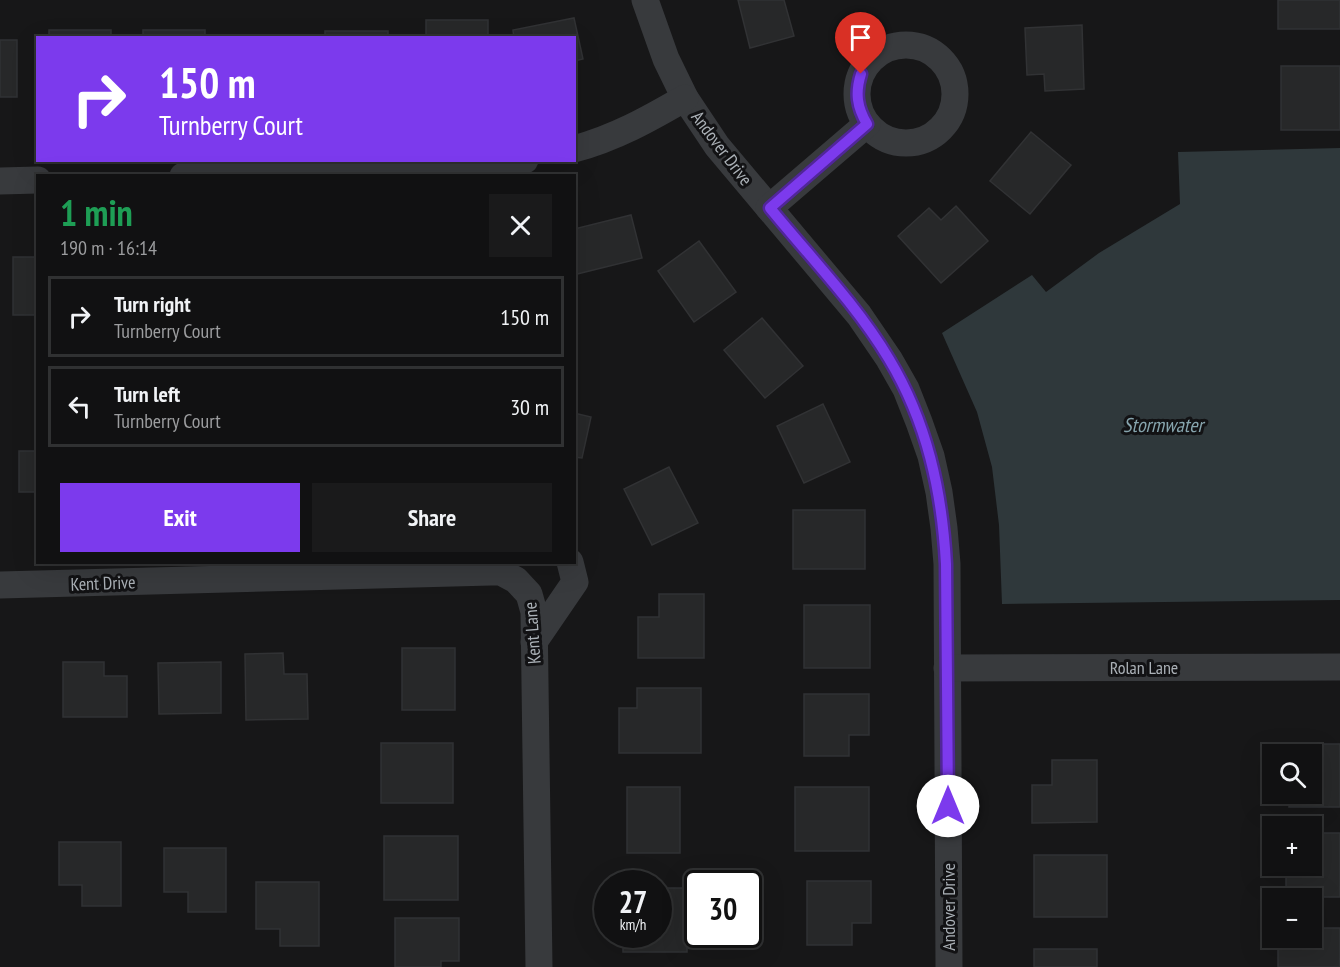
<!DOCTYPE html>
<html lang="en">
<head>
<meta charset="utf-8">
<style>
  :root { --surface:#111112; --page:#1a1a1b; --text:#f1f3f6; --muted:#9c9d9f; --line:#303132; --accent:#7c3aed }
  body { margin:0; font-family:"PT Sans Narrow",sans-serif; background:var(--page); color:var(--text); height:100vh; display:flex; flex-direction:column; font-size:22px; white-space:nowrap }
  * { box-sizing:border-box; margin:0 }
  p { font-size:20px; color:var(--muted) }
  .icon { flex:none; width:33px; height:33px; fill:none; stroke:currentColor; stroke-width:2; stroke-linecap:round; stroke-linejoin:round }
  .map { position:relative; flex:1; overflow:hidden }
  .panel { position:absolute; left:36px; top:174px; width:540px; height:390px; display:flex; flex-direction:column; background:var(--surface); border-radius:0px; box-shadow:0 6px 24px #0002,0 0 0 2px var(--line) }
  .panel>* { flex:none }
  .banner { position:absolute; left:36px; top:36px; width:540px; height:126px; border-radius:0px; box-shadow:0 6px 24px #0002,0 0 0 2px var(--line); background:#7c3aed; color:#fff; overflow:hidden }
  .fabs { position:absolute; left:1262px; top:744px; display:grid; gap:12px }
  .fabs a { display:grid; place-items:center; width:60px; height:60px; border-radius:0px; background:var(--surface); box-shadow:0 6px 24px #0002,0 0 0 2px var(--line); font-size:30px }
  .speed { position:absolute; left:594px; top:870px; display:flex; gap:12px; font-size:30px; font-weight:700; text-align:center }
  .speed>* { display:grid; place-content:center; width:78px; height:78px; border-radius:50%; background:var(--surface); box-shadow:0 6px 24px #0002,0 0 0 2px var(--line); line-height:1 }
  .speed small { font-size:15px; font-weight:400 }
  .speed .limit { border:3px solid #111; border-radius:9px; background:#fff; color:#111 }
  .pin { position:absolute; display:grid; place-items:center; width:51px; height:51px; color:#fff; margin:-62px -26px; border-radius:50% 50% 50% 0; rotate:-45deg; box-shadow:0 0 6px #0007 }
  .pin .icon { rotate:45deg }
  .me { position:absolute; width:66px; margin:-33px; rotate:0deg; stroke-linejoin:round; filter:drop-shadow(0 0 4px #0008) }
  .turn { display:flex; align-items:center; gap:21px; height:126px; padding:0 24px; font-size:27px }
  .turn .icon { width:78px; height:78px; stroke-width:2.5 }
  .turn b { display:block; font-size:42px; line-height:51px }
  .round { display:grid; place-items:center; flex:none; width:63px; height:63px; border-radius:0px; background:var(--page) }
  .headline { display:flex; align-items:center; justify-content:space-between; height:102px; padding:0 24px }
  h1 { font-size:36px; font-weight:700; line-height:45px; color:#1e9e55 }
  .action { display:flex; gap:12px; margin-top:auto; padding:12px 24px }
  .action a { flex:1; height:69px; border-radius:0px; background:var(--accent); color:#fff; font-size:24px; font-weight:700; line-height:69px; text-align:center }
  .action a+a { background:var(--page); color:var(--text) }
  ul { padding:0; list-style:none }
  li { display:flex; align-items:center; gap:18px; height:81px; margin:0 12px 9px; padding:0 12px; border:3px solid var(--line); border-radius:0px }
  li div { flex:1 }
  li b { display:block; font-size:22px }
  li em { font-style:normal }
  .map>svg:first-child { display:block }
</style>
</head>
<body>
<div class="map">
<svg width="1340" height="967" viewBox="0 0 1340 967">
  <rect width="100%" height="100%" fill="#171718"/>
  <polygon fill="#2f383b" points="1340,148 1340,600 1002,604 999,525 992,467 977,412 942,333 1032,275 1046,292 1099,253 1180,204 1178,152"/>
  <g fill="#272829" stroke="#313234" stroke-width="1.5">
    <polygon points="738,0 784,0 794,36 750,48"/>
    <rect x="1278" y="0" width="62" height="29"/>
    <polygon points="574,18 583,59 574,61 574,38 514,38 513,30"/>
    <rect x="426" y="20" width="62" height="18"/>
    <polygon points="1082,25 1084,89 1045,91 1044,74 1027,75 1025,28"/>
    <rect x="49" y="30" width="62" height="8"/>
    <rect x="143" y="30" width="62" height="8"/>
    <rect x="325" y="31" width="63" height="7"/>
    <rect x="238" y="36" width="62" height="2"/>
    <rect x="0" y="40" width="17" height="57"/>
    <rect x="1281" y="66" width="59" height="64"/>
    <polygon points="1031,132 1071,165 1030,214 990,181"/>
    <polygon points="956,206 988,241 941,283 898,236 929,208 941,220"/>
    <polygon points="631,215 642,258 577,274 574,262 574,229"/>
    <polygon points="699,241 736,292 694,322 658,271"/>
    <rect x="13" y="257" width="25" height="58"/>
    <polygon points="762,318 803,366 765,398 724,350"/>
    <polygon points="823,404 850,462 804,483 777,426"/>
    <polygon points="574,413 591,417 582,458 574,457"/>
    <rect x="19" y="451" width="19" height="41"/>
    <polygon points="669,467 698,523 652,545 624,489"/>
    <rect x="793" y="510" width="72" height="59"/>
    <polygon points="659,594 704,594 704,658 638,658 638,617 659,617"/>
    <rect x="804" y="605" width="66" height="63"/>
    <rect x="402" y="648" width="53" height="62"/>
    <polygon points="283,653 284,674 307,674 308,719 246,720 245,654"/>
    <polygon points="63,662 104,662 104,676 127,676 127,717 63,717"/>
    <polygon points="221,662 221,713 159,714 158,663"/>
    <polygon points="637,688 701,688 701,753 619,753 619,708 637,708"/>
    <polygon points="804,694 869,694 869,735 849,735 849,756 804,756"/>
    <rect x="381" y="743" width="72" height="60"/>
    <polygon points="1289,744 1340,744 1340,807 1289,807 1289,794 1311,794 1311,754 1289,754"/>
    <polygon points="1052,760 1097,760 1097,822 1032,823 1032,785 1052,785"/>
    <rect x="627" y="787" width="53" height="66"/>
    <rect x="795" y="787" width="74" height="64"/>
    <polygon points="1311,833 1340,833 1340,897 1286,897 1286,866 1311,866"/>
    <rect x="384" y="836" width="74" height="64"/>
    <polygon points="59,842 121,842 121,906 82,906 82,885 59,885"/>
    <polygon points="164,848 226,848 226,912 188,912 188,892 164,892"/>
    <rect x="1034" y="855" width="73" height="62"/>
    <polygon points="807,881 871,881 871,923 852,923 852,945 807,945"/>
    <polygon points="256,882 319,882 319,946 280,946 280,929 256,929"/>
    <polygon points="658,888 687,888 687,952 623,952 623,934 658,934"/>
    <polygon points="395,918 459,918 459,961 441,961 441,967 395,967"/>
    <polygon points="1311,928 1340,928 1340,967 1278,967 1278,938 1311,938"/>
    <rect x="1034" y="949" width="63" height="18"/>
  </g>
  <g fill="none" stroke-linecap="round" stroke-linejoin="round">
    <g stroke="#383a3d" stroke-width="27">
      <polyline points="645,0 666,59 685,98 717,146 859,315 889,359 906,389 919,422 931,456 939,492 944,528 947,564 949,967"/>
      <circle cx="906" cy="94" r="49"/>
      <path d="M574 149C615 138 649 119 685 98"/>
      <polyline points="183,176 481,167 525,160"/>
      <polyline points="0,181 38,180"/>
      <polyline points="769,208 867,124"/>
      <polyline points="0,585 491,572 501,572 516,580 529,594 534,612 539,967"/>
      <polyline points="534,642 575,582 570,562"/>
      <polyline points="947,668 1340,667"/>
    </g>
  </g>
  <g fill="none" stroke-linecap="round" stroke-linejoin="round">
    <defs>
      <path id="route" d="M861 74C855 93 857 107 867 124L770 208C810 257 856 304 889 359 927 422 942 491 946 564L948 806"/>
    </defs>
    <use href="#route" stroke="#51269a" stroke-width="15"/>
    <use href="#route" stroke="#7c3aed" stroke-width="10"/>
  </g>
  <g text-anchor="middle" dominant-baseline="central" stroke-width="6" stroke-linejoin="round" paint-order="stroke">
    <g font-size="18" fill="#abb1b7" stroke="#121214">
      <text transform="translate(722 148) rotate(53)">Andover Drive</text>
      <text transform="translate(103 583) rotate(-2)">Kent Drive</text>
      <text transform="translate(532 633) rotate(-94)">Kent Lane</text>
      <text x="1144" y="667">Rolan Lane</text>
      <text transform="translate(948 907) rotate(-90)">Andover Drive</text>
    </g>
    <g font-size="20" font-style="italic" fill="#86a4ad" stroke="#121214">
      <text x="1163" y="425">Stormwater</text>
    </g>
  </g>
</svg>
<div class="fabs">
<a><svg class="icon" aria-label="search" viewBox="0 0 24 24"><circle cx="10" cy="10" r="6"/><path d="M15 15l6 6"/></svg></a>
<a>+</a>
<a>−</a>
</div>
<div class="speed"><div>27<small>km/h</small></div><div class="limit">30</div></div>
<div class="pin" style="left:861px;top:74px;background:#d93025"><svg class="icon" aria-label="arrive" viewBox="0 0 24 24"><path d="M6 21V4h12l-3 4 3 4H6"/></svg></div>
<svg class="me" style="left:948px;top:806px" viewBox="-20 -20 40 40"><circle r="19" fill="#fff"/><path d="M0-13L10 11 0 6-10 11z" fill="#7c3aed"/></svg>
<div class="banner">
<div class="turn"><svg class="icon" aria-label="right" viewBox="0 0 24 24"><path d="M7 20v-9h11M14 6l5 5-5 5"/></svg><div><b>150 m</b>Turnberry Court</div></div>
</div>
<section class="panel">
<div class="headline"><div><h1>1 min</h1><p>190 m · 16:14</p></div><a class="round"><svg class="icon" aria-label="close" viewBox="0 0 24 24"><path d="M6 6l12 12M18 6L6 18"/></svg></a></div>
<ul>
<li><svg class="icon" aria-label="right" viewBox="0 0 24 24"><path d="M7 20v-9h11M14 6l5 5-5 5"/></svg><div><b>Turn right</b><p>Turnberry Court</p></div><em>150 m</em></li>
<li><svg class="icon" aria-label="left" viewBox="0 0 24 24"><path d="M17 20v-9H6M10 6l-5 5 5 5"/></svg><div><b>Turn left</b><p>Turnberry Court</p></div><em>30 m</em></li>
</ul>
<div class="action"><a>Exit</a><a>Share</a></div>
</section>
</div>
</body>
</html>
